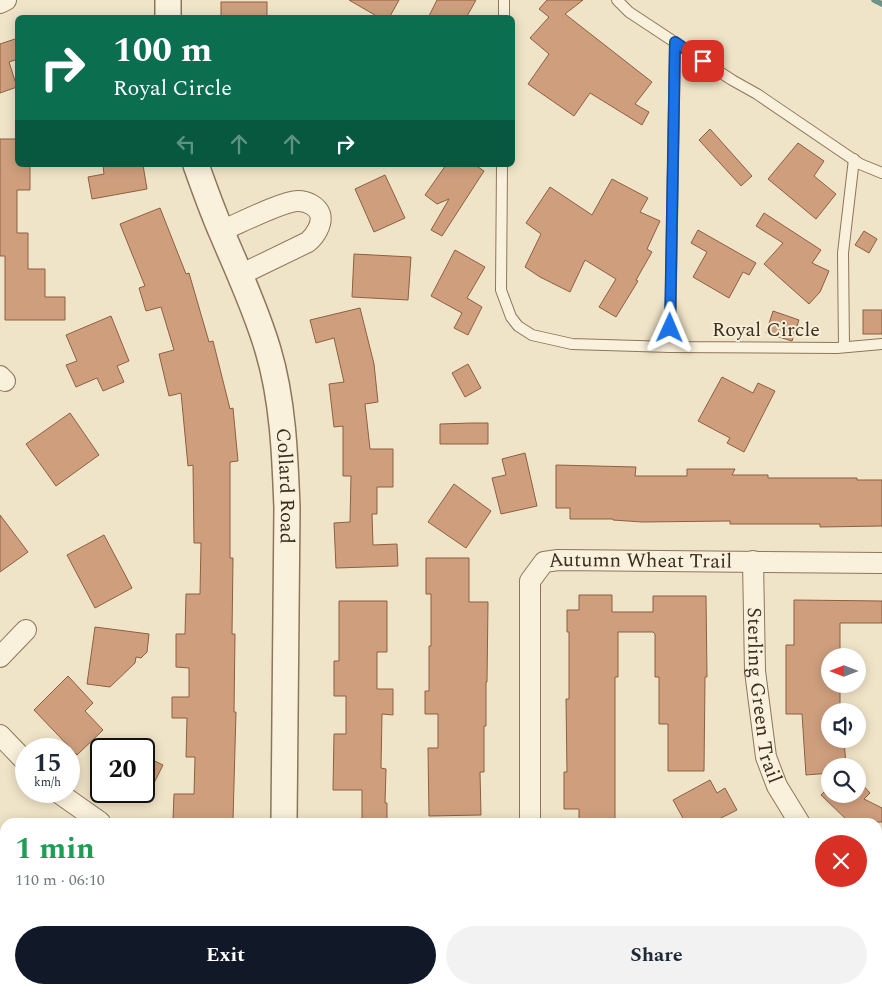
<!DOCTYPE html>
<html lang="en">
<head>
<meta charset="utf-8">
<style>
  :root { --surface:#fff; --page:#f2f2f3; --text:#1f2937; --muted:#747a83; --accent:#111827 }
  body { margin:0; font-family:Spectral,serif; background:var(--page); color:var(--text); height:100vh; display:flex; flex-direction:column; font-size:19px; white-space:nowrap }
  * { box-sizing:border-box; margin:0 }
  p { font-size:16px; color:var(--muted) }
  .icon { flex:none; width:28px; height:28px; fill:none; stroke:currentColor; stroke-width:2; stroke-linecap:round; stroke-linejoin:round }
  .map { position:relative; flex:1; overflow:hidden }
  .panel { position:absolute; left:0px; top:818px; width:882px; height:176px; display:flex; flex-direction:column; background:var(--surface); border-radius:15px 15px 0 0; box-shadow:0 2px 12px #0003 }
  .panel>* { flex:none }
  .hud { position:absolute; left:15px; top:15px; width:500px; height:152px; border-radius:8px; box-shadow:0 2px 12px #0003; background:#0b6e4f; color:#fff; overflow:hidden }
  .needle { width:32px; rotate:270deg }
  .tools { position:absolute; left:821px; top:648px; display:grid; gap:10px }
  .tools a { display:grid; place-items:center; width:45px; height:45px; border-radius:50%; background:var(--surface); box-shadow:0 2px 12px #0003; font-size:25px }
  .speed { position:absolute; left:15px; top:738px; display:flex; gap:10px; font-size:25px; font-weight:700; text-align:center }
  .speed>* { display:grid; place-content:center; width:65px; height:65px; border-radius:50%; background:var(--surface); box-shadow:0 2px 12px #0003; line-height:1 }
  .speed small { font-size:12px; font-weight:400 }
  .speed .limit { border:2px solid #111; border-radius:8px; background:#fff; color:#111 }
  .pin { position:absolute; display:grid; place-items:center; width:42px; height:42px; color:#fff; margin:-21px; border-radius:10px; box-shadow:0 2px 8px #0006 }
  .me { position:absolute; width:55px; margin:-28px; rotate:1deg; stroke-linejoin:round; filter:drop-shadow(0 0 4px #0008) }
  .turn { display:flex; align-items:center; gap:18px; height:105px; padding:0 15px; font-size:22px }
  .turn .icon { width:65px; height:65px; stroke-width:2.5 }
  .turn b { display:block; font-size:35px; line-height:42px }
  .lanes { display:flex; align-items:center; height:48px; padding:0 15px; background:#0003; justify-content:center; gap:25px; direction:ltr }
  .lanes .off { opacity:.35 }
  .round { display:grid; place-items:center; flex:none; width:52px; height:52px; border-radius:26px; background:var(--page) }
  .headline { display:flex; align-items:center; justify-content:space-between; height:85px; padding:0 15px }
  h1 { font-size:30px; font-weight:700; line-height:38px; color:#1e9e55 }
  .action { display:flex; gap:10px; margin-top:auto; padding:10px 15px }
  .action a { flex:1; height:58px; border-radius:30px; background:var(--accent); color:#fff; font-size:20px; font-weight:700; line-height:58px; text-align:center }
  .action a+a { background:var(--page); color:var(--text) }
  .map>svg:first-child { display:block }
</style>
</head>
<body>
<div class="map">
<svg width="882" height="993" viewBox="0 0 882 993">
  <rect width="100%" height="100%" fill="#f0e4c8"/>
  <g fill="none" stroke-linecap="round" stroke-linejoin="round">
    <polyline stroke="#6f938a" stroke-width="5.5" points="874,0 882,4"/>
  </g>
  <g fill="#cf9f7d" stroke="#8d5f41">
    <polygon points="349,0 399,0 389,18 380,18"/>
    <polygon points="437,0 476,0 466,18 428,18"/>
    <polygon points="547,0 583,0 565,14 652,82 635,104 649,112 642,125 590,93 574,116 528,84 549,54 530,38 549,17 539,9"/>
    <rect x="221" y="2" width="46" height="16"/>
    <polygon points="18,38 18,59 9,62 17,87 0,93 0,44"/>
    <polygon points="710,129 752,176 741,186 699,140"/>
    <polygon points="0,139 18,139 18,165 30,165 30,190 17,190 17,233 28,233 28,269 45,269 45,297 65,297 65,320 5,320 5,256 0,256"/>
    <polygon points="798,143 824,161 814,176 836,194 816,219 768,179"/>
    <polygon points="103,165 143,165 147,189 92,199 88,177 104,174"/>
    <polygon points="446,165 475,165 484,171 442,236 431,230 449,199 437,204 425,195"/>
    <polygon points="385,175 405,218 374,232 355,189"/>
    <polygon points="612,179 648,198 640,212 660,221 647,249 652,252 636,280 638,281 616,317 599,307 616,279 585,260 570,292 540,277 525,267 541,234 526,223 550,187 592,215"/>
    <polygon points="160,208 186,274 189,273 209,342 213,341 230,409 233,408 238,461 230,462 230,558 233,558 232,634 235,634 234,712 236,712 233,820 173,819 174,794 194,794 195,757 186,757 187,718 172,718 172,697 189,697 189,668 176,667 176,634 185,634 186,594 200,594 201,543 194,543 193,465 188,466 181,393 169,396 159,354 174,350 161,307 146,311 139,288 145,286 120,224"/>
    <polygon points="764,213 821,250 812,263 829,271 820,292 809,304 764,264 783,243 756,226"/>
    <polygon points="698,230 756,263 749,275 743,272 729,298 693,277 707,252 691,243"/>
    <polygon points="864,231 877,239 869,253 855,245"/>
    <polygon points="455,250 485,267 467,298 482,307 468,335 454,328 462,313 431,296"/>
    <polygon points="354,254 411,257 408,300 352,297"/>
    <polygon points="360,308 374,364 378,402 365,404 370,449 393,449 393,487 377,487 377,514 372,514 373,545 397,544 398,566 336,568 334,523 350,522 351,476 343,476 343,426 334,427 329,384 344,382 334,338 316,343 310,320"/>
    <rect x="863" y="310" width="19" height="24"/>
    <polygon points="773,311 799,320 792,341 766,333"/>
    <polygon points="111,316 129,361 117,366 124,382 103,391 97,378 76,387 66,365 77,361 66,335"/>
    <polygon points="468,364 481,388 465,397 452,373"/>
    <polygon points="722,377 753,393 758,383 775,391 744,452 727,443 730,438 698,421"/>
    <polygon points="70,413 99,455 56,486 26,444"/>
    <polygon points="471,423 488,423 488,444 440,444 440,424"/>
    <polygon points="525,453 537,506 501,514 492,478 506,475 502,459"/>
    <polygon points="556,465 636,467 635,476 687,476 687,469 735,469 732,475 768,475 768,478 857,478 857,480 882,480 882,526 820,527 820,524 730,524 730,521 642,522 613,520 613,519 570,519 570,508 556,508"/>
    <polygon points="454,484 491,511 466,548 428,522"/>
    <polygon points="0,515 28,552 0,572"/>
    <polygon points="104,535 132,588 95,608 67,555"/>
    <polygon points="426,558 469,558 469,602 488,602 487,682 486,682 486,726 484,726 484,772 480,772 481,815 429,816 428,748 438,748 438,714 425,714 425,691 429,691 429,646 431,646 431,594 426,594"/>
    <polygon points="579,595 612,595 612,612 653,612 653,596 706,596 707,677 705,677 704,771 668,771 668,724 659,724 659,677 655,677 655,634 653,632 618,632 618,677 615,677 615,822 579,822 579,809 564,809 564,772 567,772 566,699 569,699 569,632 567,632 567,610 579,610"/>
    <polygon points="794,600 882,601 882,623 840,623 840,656 830,656 830,688 840,688 840,711 830,711 830,739 844,739 846,766 830,766 830,773 806,775 802,714 786,714 786,645 794,645"/>
    <polygon points="339,601 387,601 387,652 377,652 377,689 393,689 393,715 382,714 381,768 386,769 385,803 387,803 387,822 362,822 362,790 333,790 334,734 346,734 346,696 334,696 334,661 339,661"/>
    <polygon points="95,627 149,634 147,652 141,658 136,657 135,663 110,687 87,684"/>
    <polygon points="68,676 93,703 85,711 103,730 77,755 34,710"/>
    <polygon points="144,756 163,765 144,803"/>
    <polygon points="710,780 717,793 725,788 737,810 713,822 685,822 673,800"/>
    <polygon points="858,780 870,793 864,799 882,808 882,822 849,822 821,795 830,786 830,794 858,794"/>
  </g>
  <g fill="none" stroke-linecap="round" stroke-linejoin="round">
    <defs>
      <g id="service">
        <polyline points="617,0 629,12 732,80 757,94 860,164 882,173"/>
        <polyline points="504,18 504,0"/>
        <polyline points="502,165 501,290 511,317 518,326 532,335 572,344 670,347 837,348 882,344"/>
        <polyline points="670,347 675,42"/>
        <polyline points="844,347 843,253 854,159"/>
      </g>
      <g id="minor">
        <polyline points="0,3 6,0"/>
        <path d="M221 231C238 224 283 201 298 201 307 201 317 206 320 214 323 224 315 236 308 242L240 275"/>
        <polyline points="0,376 5,381"/>
        <path id="s1" d="M753 561 755 671 766 757 777 786 799 822"/>
        <polyline points="0,657 26,630"/>
        <polyline points="0,735 26,762"/>
        <polyline points="56,791 100,822"/>
        <path id="s2" d="M530 822V581L544 562 558 560 882 563"/>
        <polyline points="878,880 882,882"/>
      </g>
      <g id="tertiary">
        <polyline points="168,0 168,18"/>
        <path id="s3" d="M196 165C204 187 212 210 222 233 238 271 256 309 268 350 283 400 285 456 287 508L284 822"/>
        <polyline points="281,993 281,989"/>
      </g>
    </defs>
    <use href="#service" stroke="#8d765c" stroke-width="12"/>
    <use href="#minor" stroke="#8d765c" stroke-width="22"/>
    <use href="#tertiary" stroke="#8d765c" stroke-width="28"/>
    <use href="#service" stroke="#faf1dc" stroke-width="10"/>
    <use href="#minor" stroke="#faf1dc" stroke-width="20"/>
    <use href="#tertiary" stroke="#faf1dc" stroke-width="25"/>
  </g>
  <g fill="none" stroke-linecap="round" stroke-linejoin="round">
    <defs>
      <polyline id="route" points="670,328 675,42 703,61"/>
    </defs>
    <use href="#route" stroke="#114b97" stroke-width="12"/>
    <use href="#route" stroke="#1a73e8" stroke-width="9"/>
  </g>
  <g text-anchor="middle" dominant-baseline="central" stroke-width="4" stroke-linejoin="round" paint-order="stroke">
    <g font-size="20" fill="#3d2e20" stroke="#f7eed8">
      <text x="766" y="330">Royal Circle</text>
      <text stroke="none"><textPath href="#s3" startOffset="336">Collard Road</textPath></text>
      <text stroke="none"><textPath href="#s2" startOffset="361">Autumn Wheat Trail</textPath></text>
      <text stroke="none"><textPath href="#s1" startOffset="135">Sterling Green Trail</textPath></text>
    </g>
  </g>
</svg>
<div class="tools">
<a><svg class="needle" viewBox="-14 -14 28 28"><path d="M0-13l5 13h-10z" fill="#e53935"/><path d="M0 13l5-13h-10z" fill="#747a83"/></svg></a>
<a><svg class="icon" aria-label="sound" viewBox="0 0 24 24"><path d="M4 9h4l5-4v14l-5-4H4zM17 9q2 3 0 6"/></svg></a>
<a><svg class="icon" aria-label="search" viewBox="0 0 24 24"><circle cx="10" cy="10" r="6"/><path d="M15 15l6 6"/></svg></a>
</div>
<div class="speed"><div>15<small>km/h</small></div><div class="limit">20</div></div>
<div class="pin" style="left:703px;top:61px;background:#d93025"><svg class="icon" aria-label="arrive" viewBox="0 0 24 24"><path d="M6 21V4h12l-3 4 3 4H6"/></svg></div>
<svg class="me" style="left:670px;top:328px" viewBox="-20 -20 40 40"><path d="M0-17L14 15 0 8-14 15z" fill="#1a73e8" stroke="#fff" stroke-width="4"/></svg>
<div class="hud">
<div class="turn"><svg class="icon" aria-label="right" viewBox="0 0 24 24"><path d="M7 20v-9h11M14 6l5 5-5 5"/></svg><div><b>100 m</b>Royal Circle</div></div>
<div class="lanes"><svg class="icon off" aria-label="left" viewBox="0 0 24 24"><path d="M17 20v-9H6M10 6l-5 5 5 5"/></svg><svg class="icon off" aria-label="ahead" viewBox="0 0 24 24"><path d="M12 20V5M6 11l6-6 6 6"/></svg><svg class="icon off" aria-label="ahead" viewBox="0 0 24 24"><path d="M12 20V5M6 11l6-6 6 6"/></svg><svg class="icon" aria-label="right" viewBox="0 0 24 24"><path d="M7 20v-9h11M14 6l5 5-5 5"/></svg></div>
</div>
<section class="panel">
<div class="headline"><div><h1>1 min</h1><p>110 m · 06:10</p></div><a class="round" style="background:#d93025;color:#fff"><svg class="icon" aria-label="close" viewBox="0 0 24 24"><path d="M6 6l12 12M18 6L6 18"/></svg></a></div>
<div class="action"><a>Exit</a><a>Share</a></div>
</section>
</div>
</body>
</html>
